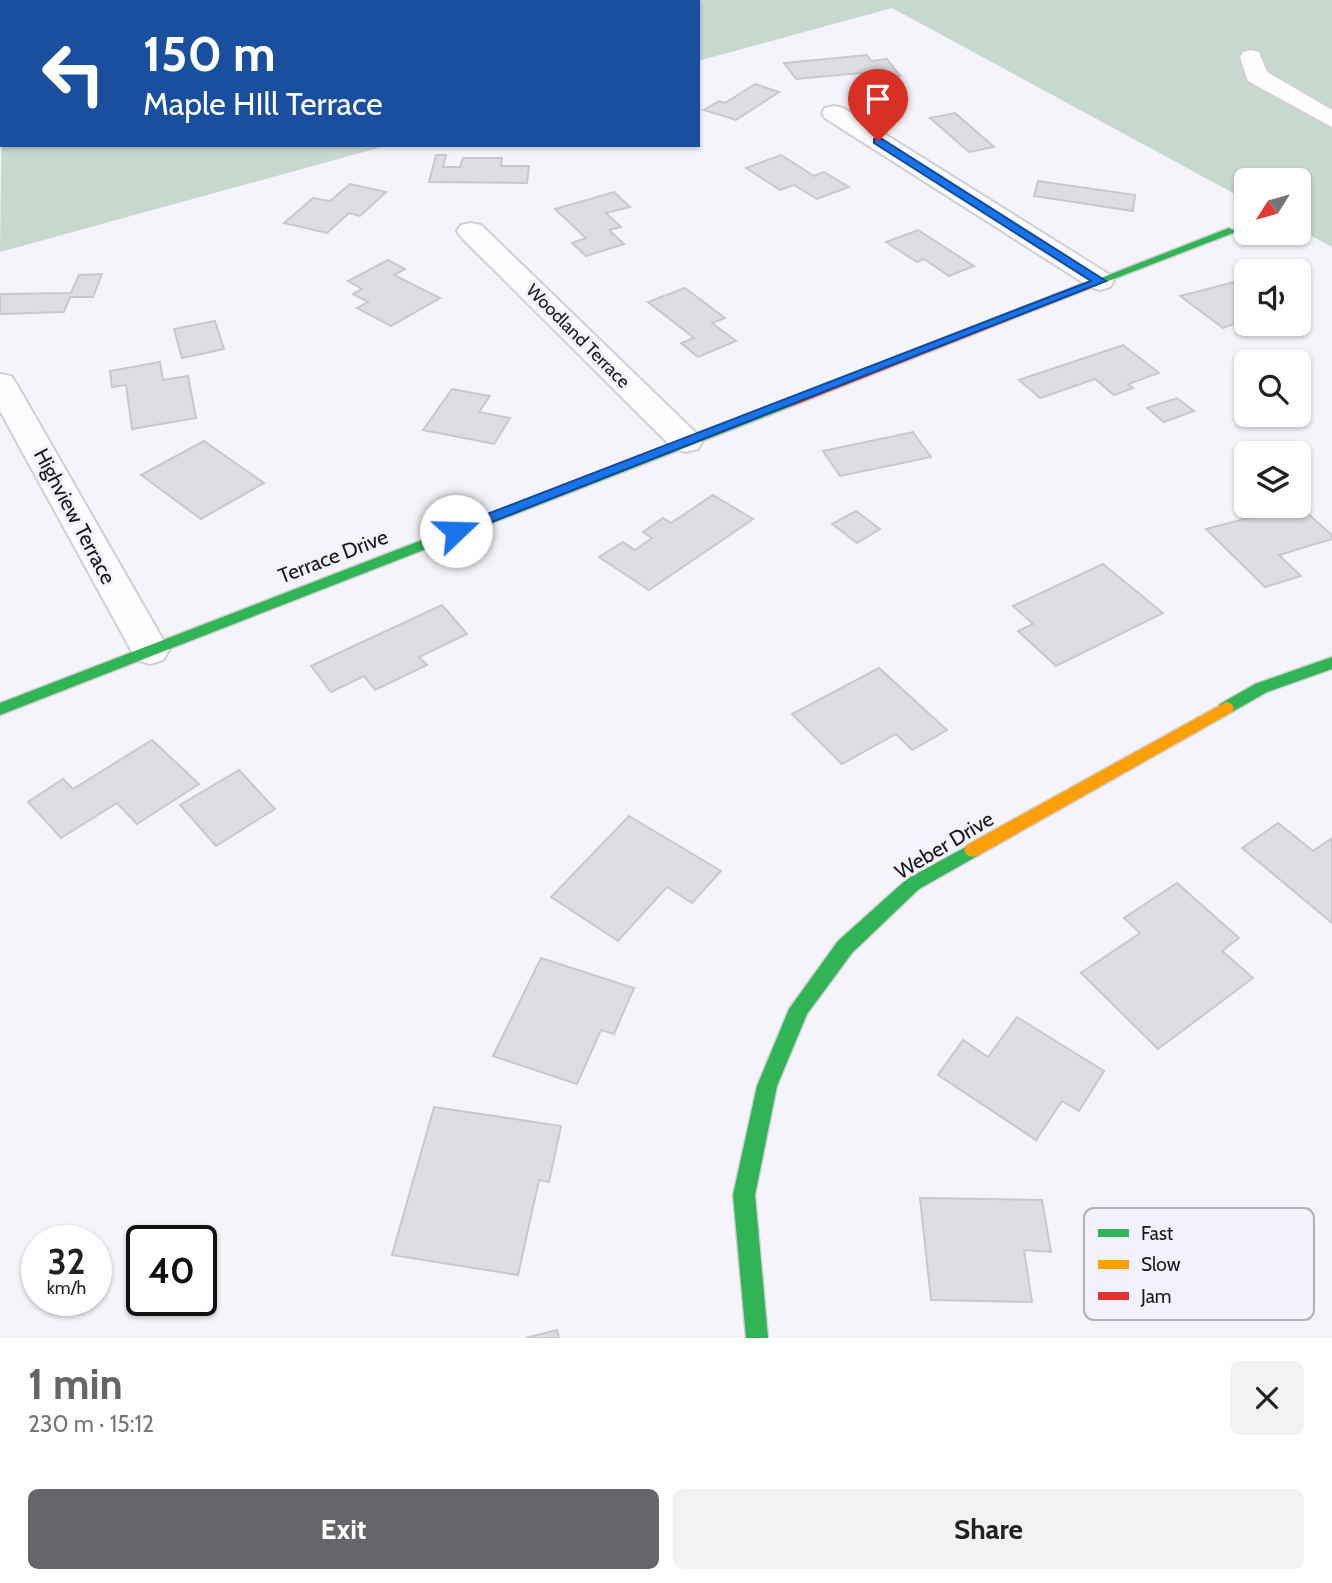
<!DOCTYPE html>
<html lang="en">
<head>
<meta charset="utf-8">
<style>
  :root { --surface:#fff; --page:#f2f2f2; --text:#222; --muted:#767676; --accent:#66666a }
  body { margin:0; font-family:Cabin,sans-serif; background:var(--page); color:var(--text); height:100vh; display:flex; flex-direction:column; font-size:26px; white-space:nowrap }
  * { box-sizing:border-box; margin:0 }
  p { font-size:23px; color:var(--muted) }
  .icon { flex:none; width:38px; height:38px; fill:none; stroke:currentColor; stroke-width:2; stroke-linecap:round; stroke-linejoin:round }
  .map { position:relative; height:1338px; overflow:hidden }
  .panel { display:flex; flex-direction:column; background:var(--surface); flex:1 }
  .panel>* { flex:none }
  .guide { position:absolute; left:0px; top:0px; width:700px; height:147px; box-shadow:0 2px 5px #0004; background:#1a4fa0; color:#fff; overflow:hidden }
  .needle { width:46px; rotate:233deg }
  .fabs { position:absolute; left:1234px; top:168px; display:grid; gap:14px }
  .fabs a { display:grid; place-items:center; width:77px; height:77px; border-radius:10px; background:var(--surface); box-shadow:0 2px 5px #0004; font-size:35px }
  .speed { position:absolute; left:21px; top:1225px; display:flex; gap:14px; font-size:35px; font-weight:700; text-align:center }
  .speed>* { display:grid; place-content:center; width:91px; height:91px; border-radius:50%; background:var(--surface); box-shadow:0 2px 5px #0004; line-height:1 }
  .speed small { font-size:18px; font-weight:400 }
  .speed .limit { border:4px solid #111; border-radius:10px; background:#fff; color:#111 }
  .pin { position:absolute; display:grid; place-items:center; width:60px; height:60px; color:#fff; margin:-72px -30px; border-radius:50% 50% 50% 0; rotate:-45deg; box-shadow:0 0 7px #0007 }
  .pin .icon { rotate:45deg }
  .me { position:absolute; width:77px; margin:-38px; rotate:69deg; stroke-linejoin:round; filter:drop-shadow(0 0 5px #0008) }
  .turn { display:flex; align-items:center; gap:24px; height:147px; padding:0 28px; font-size:32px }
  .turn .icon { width:91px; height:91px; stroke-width:2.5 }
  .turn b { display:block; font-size:49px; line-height:60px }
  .round { display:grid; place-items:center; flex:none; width:74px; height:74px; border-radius:10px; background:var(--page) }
  .summary { display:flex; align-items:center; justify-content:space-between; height:119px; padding:0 28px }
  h1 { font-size:42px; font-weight:700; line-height:52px; color:var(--accent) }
  .primary-button { display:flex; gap:14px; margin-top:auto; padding:14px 28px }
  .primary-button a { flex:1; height:80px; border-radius:10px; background:var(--accent); color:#fff; font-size:28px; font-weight:700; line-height:80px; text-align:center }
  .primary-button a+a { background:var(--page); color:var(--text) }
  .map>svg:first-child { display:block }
</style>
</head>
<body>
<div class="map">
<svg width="1332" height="1338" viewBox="0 0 1332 1338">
  <rect width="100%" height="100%" fill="#f4f4fa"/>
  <g fill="#c7d8cf">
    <polygon points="255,0 1332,0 1332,247 1299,229 1298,180 1246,180 1246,200 892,8 698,61 698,2 251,2"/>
    <polygon points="2,93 2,145 389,145 0,252"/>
  </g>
  <g fill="#dddde2" stroke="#c9c9cd" stroke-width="2">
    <polygon points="867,55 871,61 887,59 900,76 877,78 872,72 796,79 784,63"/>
    <polygon points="755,84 779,92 736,120 704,110 719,101 725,103"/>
    <polygon points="955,113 994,147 969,152 930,118"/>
    <polygon points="436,155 446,155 443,167 460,167 463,158 502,158 501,166 529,166 527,183 429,182"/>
    <polygon points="781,155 814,176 824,172 849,187 817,199 794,185 780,190 746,168"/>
    <polygon points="1038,181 1135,195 1133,211 1034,196"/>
    <polygon points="350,184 386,192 360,216 349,213 327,233 284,223 313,198 330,201"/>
    <polygon points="614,192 630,207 606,213 621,227 609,230 624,244 586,256 572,243 586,238 555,209"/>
    <polygon points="918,230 974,266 949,276 924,259 917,262 886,242"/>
    <polygon points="388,260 405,269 394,275 440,298 391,326 357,308 368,302 353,294 362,289 348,281"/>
    <polygon points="102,274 93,297 70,297 64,312 0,314 0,294 71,293 79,275"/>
    <polygon points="1246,279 1246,320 1223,328 1180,296"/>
    <polygon points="685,288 725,318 712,323 736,341 698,357 681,343 694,338 648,302"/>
    <polygon points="215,321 224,349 182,358 174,329"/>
    <polygon points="1123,345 1159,373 1128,384 1133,388 1114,395 1095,379 1040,398 1019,380"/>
    <polygon points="160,362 163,380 188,376 196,418 132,429 126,385 112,387 110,371"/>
    <polygon points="452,389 490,396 479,412 510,418 494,444 423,430"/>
    <polygon points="1177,398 1194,411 1164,422 1147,408"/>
    <polygon points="913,432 931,457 840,476 823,451"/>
    <polygon points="204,441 264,483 201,519 141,475"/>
    <polygon points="713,495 753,519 649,590 599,557 623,542 635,550 652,538 643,532 663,518 671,523"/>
    <polygon points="1298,505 1332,535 1332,539 1279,555 1301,576 1265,587 1206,529"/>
    <polygon points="856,511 880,529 857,543 832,524"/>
    <polygon points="1103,564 1163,613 1056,666 1018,631 1033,624 1013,606"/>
    <polygon points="442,605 467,634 419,657 427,665 375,690 364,676 331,692 311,666"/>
    <polygon points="879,668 947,730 912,750 896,734 842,764 792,714"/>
    <polygon points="152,740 199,784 137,824 117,803 61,838 28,802 63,779 73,789"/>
    <polygon points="239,770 275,809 216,846 180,805"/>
    <polygon points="629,816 721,871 692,903 667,887 618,941 551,897"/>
    <polygon points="1278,823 1313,851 1332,838 1332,923 1242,848"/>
    <polygon points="1177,883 1239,938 1222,951 1253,978 1158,1049 1081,973 1140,933 1124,918"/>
    <polygon points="541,958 634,988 614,1034 601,1030 577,1084 493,1056"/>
    <polygon points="1017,1017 1104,1071 1079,1111 1062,1101 1036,1140 938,1075 963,1040 988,1057"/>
    <polygon points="434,1107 561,1126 549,1182 539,1180 518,1275 392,1255"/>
    <polygon points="920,1198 1042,1200 1051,1252 1024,1250 1032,1302 931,1300"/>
    <polygon points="557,1330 559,1338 526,1338"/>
  </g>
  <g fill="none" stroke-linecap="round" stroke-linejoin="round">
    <defs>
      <g id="street">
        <polygon points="11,0 36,0 9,2"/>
        <polygon points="1251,50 1259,52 1267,72 1332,110 1332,127 1248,81 1240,57 1243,52"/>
        <polygon points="834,106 843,108 1110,275 1114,281 1110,287 1100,290 1090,287 825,118 822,113 825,108"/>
        <polygon points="471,223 481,225 698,435 702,442 698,449 686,452 674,449 461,237 457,231 461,225"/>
        <polygon points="0,374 11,376 16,383 169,650 163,660 150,664 137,660 131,650 0,411"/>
      </g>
      <g id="fast">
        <polygon points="1229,228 1235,231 1233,233 1098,285 1094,287 1088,283"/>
        <polygon points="790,398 795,399 795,405 0,715 0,703"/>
        <polygon points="1332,657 1332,669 1267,692 1232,712 1220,712 1218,708 1220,704 1255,684"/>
        <polygon points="973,843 979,845 982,850 979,855 919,889 852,953 807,1014 777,1086 755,1195 768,1338 746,1338 733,1195 757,1086 789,1009 838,941 907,879"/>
      </g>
      <polygon id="slow" points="1226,702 1232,704 1234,708 1232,712 979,855 973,857 967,855 964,850 967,845"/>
      <polygon id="jam" points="1094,279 1098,281 1098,285 795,405 790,406 784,402"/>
    </defs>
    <use href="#street" stroke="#d1d1d5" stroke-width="4"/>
    <use href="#fast" stroke="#d1d1d5" stroke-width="3"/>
    <use href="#slow" stroke="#d1d1d5" stroke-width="3"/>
    <use href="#jam" stroke="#d1d1d5" stroke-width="3"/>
    <use href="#street" fill="#fdfdfe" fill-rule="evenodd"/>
    <use href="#fast" fill="#30b455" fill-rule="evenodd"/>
    <use href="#slow" fill="#ff9f0a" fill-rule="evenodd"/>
    <use href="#jam" fill="#e5322d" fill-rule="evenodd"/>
  </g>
  <polygon fill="#1a73e8" stroke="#114b97" stroke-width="2" points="874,139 882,139 1106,281 461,534 451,534 451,528 1091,281 874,143"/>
  <g text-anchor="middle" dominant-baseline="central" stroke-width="6" stroke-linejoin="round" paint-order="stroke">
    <g font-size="18" fill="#19191d" stroke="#f1f2fd">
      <text transform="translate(578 336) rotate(45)">Woodland Terrace</text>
    </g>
    <g font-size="21" fill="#19191d" stroke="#f1f2fd">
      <text transform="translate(75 516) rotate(62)">Highview Terrace</text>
      <text transform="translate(333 556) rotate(-21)">Terrace Drive</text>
      <text transform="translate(944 845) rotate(-31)">Weber Drive</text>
    </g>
  </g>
  <rect x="1084" y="1208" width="230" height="112" rx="10" fill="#f1f2fd" stroke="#b0b1ba" stroke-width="2"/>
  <rect x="1098" y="1229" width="31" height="8" fill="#30b455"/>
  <rect x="1098" y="1260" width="31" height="9" fill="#ff9f0a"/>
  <rect x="1098" y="1292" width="31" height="8" fill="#e5322d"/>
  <g font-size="19" fill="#19191d">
    <text x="1141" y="1240">Fast</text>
    <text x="1141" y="1271">Slow</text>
    <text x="1141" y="1303">Jam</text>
  </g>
</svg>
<div class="fabs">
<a><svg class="needle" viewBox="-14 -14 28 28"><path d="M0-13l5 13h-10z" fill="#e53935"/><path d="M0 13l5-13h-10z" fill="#767676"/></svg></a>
<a><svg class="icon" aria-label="sound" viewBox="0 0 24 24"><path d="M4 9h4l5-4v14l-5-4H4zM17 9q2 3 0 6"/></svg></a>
<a><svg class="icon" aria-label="search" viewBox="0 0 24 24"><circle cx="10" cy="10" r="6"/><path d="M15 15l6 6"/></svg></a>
<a><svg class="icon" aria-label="layers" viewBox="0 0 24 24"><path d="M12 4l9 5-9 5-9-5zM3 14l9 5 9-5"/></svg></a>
</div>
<div class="speed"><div>32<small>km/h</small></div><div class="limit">40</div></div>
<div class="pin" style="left:878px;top:141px;background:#d93025"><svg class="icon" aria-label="arrive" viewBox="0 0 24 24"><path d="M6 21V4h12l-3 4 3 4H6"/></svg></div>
<svg class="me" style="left:456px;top:531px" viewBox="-20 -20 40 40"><circle r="19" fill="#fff"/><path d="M0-13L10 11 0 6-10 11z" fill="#1a73e8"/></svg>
<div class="guide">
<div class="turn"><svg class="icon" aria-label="left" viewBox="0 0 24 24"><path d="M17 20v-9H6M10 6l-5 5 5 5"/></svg><div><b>150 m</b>Maple HIll Terrace</div></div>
</div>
</div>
<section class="panel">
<div class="summary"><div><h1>1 min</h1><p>230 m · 15:12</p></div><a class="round"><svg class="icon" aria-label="close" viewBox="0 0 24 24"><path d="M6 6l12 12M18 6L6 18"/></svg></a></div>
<div class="primary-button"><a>Exit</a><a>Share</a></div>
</section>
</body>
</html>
